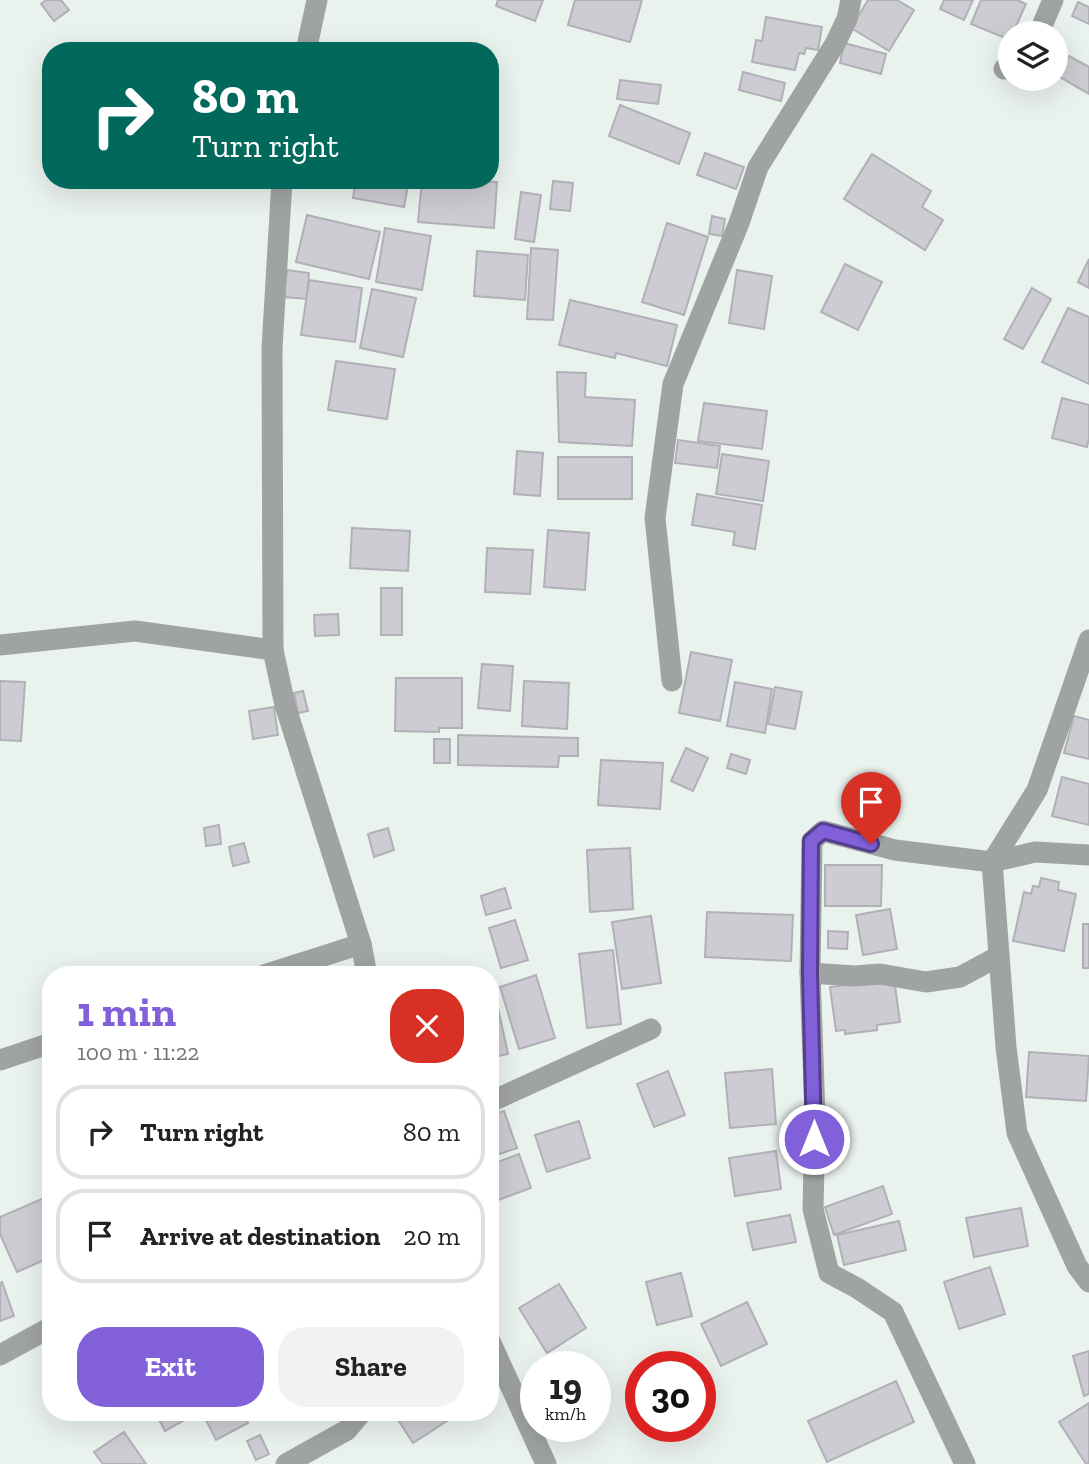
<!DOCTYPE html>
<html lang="en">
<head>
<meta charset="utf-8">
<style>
  :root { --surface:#fff; --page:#f2f2f2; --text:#222; --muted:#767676; --line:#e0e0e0; --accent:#8160da }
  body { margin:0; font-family:"Zilla Slab",serif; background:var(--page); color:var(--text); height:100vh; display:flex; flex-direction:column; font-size:26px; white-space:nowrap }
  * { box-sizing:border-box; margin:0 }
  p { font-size:23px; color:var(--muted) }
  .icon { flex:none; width:38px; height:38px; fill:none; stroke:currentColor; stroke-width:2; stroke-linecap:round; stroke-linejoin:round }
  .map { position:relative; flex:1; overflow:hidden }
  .details { position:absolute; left:42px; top:966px; width:457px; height:455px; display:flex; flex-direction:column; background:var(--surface); border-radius:28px; box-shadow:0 7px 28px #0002 }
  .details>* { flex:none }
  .banner { position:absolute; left:42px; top:42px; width:457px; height:147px; border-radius:28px; box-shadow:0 7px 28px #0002; background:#00695c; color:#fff; overflow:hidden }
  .buttons { position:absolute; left:998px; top:21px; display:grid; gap:14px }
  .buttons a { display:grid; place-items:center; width:70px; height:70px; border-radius:50%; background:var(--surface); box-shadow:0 7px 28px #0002; font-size:35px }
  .speed { position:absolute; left:520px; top:1351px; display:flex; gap:14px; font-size:35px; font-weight:700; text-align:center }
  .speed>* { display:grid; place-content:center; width:91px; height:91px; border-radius:50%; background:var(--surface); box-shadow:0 7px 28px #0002; line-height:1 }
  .speed small { font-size:18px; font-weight:400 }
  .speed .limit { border:10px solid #d22; background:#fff; color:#111 }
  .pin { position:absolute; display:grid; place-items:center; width:60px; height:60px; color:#fff; margin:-72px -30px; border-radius:50% 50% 50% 0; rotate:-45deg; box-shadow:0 0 7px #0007 }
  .pin .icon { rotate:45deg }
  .me { position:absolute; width:77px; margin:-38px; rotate:0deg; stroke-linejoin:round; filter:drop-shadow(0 0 5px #0008) }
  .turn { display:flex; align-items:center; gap:24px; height:147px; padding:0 35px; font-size:32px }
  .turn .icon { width:91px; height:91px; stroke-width:2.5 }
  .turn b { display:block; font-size:49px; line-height:60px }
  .round { display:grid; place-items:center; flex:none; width:74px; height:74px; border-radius:28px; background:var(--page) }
  .overview { display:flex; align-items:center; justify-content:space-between; height:119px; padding:0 35px }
  h1 { font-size:42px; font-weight:800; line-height:52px; color:var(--accent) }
  .cta { display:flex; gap:14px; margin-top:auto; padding:14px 35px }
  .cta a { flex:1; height:80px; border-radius:28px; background:var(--accent); color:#fff; font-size:28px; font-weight:800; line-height:80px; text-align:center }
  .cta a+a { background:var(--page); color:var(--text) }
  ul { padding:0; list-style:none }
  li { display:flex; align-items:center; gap:21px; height:94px; margin:0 14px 10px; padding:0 21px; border:4px solid var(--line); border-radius:28px }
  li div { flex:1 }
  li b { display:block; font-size:26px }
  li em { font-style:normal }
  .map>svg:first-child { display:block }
</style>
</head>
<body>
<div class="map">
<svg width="1089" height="1464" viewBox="0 0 1089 1464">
  <rect width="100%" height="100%" fill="#eaf2ee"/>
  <g fill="#cdccd3" stroke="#b1b0b7" stroke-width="2">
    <polygon points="46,0 61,0 69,10 54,21 41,4"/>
    <polygon points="498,0 543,0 535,21 496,6"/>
    <polygon points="575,0 642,0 630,42 568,25"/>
    <polygon points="868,0 897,0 914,10 889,51 851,28"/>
    <polygon points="944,0 973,0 964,20 940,9"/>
    <polygon points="981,0 1017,0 1026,4 1013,33 1010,33 1010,40 971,24"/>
    <polygon points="1078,2 1089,7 1089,24 1072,16"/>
    <polygon points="766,17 822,27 818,50 806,48 804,54 799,53 795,70 752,62 756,40 762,41"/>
    <polygon points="844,43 886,54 881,74 840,63"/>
    <polygon points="1069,56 1089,67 1089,94 1058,76"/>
    <polygon points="743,72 785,83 781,101 739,90"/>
    <polygon points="620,80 661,85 658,104 617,99"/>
    <polygon points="620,105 690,133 679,164 609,136"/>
    <polygon points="705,153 744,167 736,189 697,175"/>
    <polygon points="872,154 931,191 922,207 943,220 925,250 844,199"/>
    <polygon points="356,180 409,180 404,207 353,198"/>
    <polygon points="422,180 497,182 494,228 418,222"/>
    <polygon points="553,181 573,183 570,211 550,209"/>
    <polygon points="521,192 541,195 534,242 515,239"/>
    <polygon points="307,215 380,232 369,279 296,262"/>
    <polygon points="712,216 725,219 722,236 709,234"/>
    <polygon points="667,223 708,237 684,315 642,302"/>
    <polygon points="385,228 431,236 422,290 376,282"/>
    <polygon points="531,248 558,250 553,320 527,319"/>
    <polygon points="477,251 528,255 525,300 474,296"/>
    <polygon points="1089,259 1089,288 1078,282"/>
    <polygon points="845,264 882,282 858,330 821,312"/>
    <polygon points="287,270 309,273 307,299 284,297"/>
    <polygon points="737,270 772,276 764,329 729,323"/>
    <polygon points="309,280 362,288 355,342 301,335"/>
    <polygon points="1032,288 1051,299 1023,349 1004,339"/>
    <polygon points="372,289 416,298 403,357 360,348"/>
    <polygon points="570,300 677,325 667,366 616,353 615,358 559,345"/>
    <polygon points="1068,308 1089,317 1089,384 1042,362"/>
    <polygon points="336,361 395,369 387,419 328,410"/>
    <polygon points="557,372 586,373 585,397 635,400 632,446 559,442"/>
    <polygon points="1062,398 1089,405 1089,438 1087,447 1052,438"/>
    <polygon points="704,403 767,411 762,449 698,441"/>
    <polygon points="678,440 720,446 717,468 675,463"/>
    <polygon points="517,451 543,453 540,496 514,494"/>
    <polygon points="722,454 769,461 763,501 716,494"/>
    <rect x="558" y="457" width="74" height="42"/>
    <polygon points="697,494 762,505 755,549 733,545 735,532 692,525"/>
    <polygon points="352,528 410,531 408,571 350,568"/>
    <polygon points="548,530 589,533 585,590 544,587"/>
    <polygon points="487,548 533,550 530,594 485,592"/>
    <rect x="381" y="588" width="21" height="47"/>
    <polygon points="338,614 339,635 315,636 314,615"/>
    <polygon points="691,652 732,660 720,721 679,713"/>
    <polygon points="482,664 513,666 510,711 478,708"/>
    <polygon points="396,678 462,678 462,728 439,728 439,732 395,731"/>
    <polygon points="0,681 25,682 21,741 0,740"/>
    <polygon points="524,681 569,683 567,729 522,726"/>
    <polygon points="735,682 772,689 765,733 727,726"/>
    <polygon points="775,687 802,692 795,729 768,724"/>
    <polygon points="303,691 308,711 298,713 294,693"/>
    <polygon points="274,707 278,735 253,739 249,711"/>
    <polygon points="1074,716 1089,720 1089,759 1064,753"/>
    <polygon points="458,735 578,738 578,756 559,756 558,767 458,765"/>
    <rect x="434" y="739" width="16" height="24"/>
    <polygon points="686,748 708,758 693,791 671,781"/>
    <polygon points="731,754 750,760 746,774 727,768"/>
    <polygon points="601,760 663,763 660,809 598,805"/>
    <polygon points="1062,777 1089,784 1089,825 1052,816"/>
    <polygon points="219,825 221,844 206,846 204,828"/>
    <polygon points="388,828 394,850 374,857 368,834"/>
    <polygon points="244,843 249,862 233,866 229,847"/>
    <polygon points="630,848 633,909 590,912 587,850"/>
    <polygon points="825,865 882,865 881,906 825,906"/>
    <polygon points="1041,878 1059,882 1058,890 1076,894 1064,951 1013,941 1024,892 1031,894 1033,886 1039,887"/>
    <polygon points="505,888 511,908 486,915 481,896"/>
    <polygon points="890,909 897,949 863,955 856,915"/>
    <polygon points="707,912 793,915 791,961 705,957"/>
    <polygon points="651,916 661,983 622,989 612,922"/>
    <polygon points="515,920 528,960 501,968 489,928"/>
    <rect x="1083" y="924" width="6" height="44"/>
    <polygon points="828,931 848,932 847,949 828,948"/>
    <polygon points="613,950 621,1024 587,1028 579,954"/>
    <polygon points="475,970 476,975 456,975"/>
    <polygon points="536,975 555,1038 519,1049 500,987"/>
    <polygon points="894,979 900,1022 877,1025 877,1030 845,1034 845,1030 836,1031 830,987"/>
    <polygon points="495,994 508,1054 493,1057 492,1051 490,1051 490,995"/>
    <polygon points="1029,1052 1089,1056 1086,1101 1026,1097"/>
    <polygon points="772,1069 776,1124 730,1128 725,1073"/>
    <polygon points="668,1071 685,1115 654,1127 637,1084"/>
    <polygon points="504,1111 517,1148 490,1157 490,1115"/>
    <polygon points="579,1121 590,1158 547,1172 535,1135"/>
    <polygon points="776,1151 781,1189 735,1196 729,1158"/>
    <polygon points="519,1154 531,1188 490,1203 490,1165"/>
    <polygon points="883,1186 892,1214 834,1235 825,1207"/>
    <polygon points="44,1198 51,1213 51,1257 17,1272 0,1234 0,1217"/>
    <polygon points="1021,1208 1028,1246 974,1257 966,1218"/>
    <polygon points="790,1215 796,1242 753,1250 747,1223"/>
    <polygon points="899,1221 906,1250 844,1265 837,1235"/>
    <polygon points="990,1267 1005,1314 959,1329 944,1282"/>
    <polygon points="681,1273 692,1316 657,1325 646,1282"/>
    <polygon points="2,1282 14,1316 0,1321 0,1283"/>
    <polygon points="559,1284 586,1328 547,1353 519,1308"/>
    <polygon points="747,1302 767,1344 721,1366 701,1324"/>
    <polygon points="1089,1351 1089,1394 1084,1396 1073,1356"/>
    <polygon points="896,1381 914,1422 827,1462 808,1421"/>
    <polygon points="1089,1403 1089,1463 1086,1464 1059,1422"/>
    <polygon points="159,1412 198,1412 165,1431 156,1414"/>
    <polygon points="202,1412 243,1412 248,1423 216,1440"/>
    <polygon points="393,1412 442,1412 447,1421 413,1443"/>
    <polygon points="124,1432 146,1464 103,1464 94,1452"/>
    <polygon points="260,1435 269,1454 256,1460 247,1441"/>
  </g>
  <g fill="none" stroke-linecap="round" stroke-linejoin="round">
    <g stroke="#9fa3a1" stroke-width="21">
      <polyline points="1039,33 1053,0"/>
      <polyline points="306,51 317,0"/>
      <polyline points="1004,69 1010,66"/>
      <polyline points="282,180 272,348 273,650 285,705 361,944 367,975"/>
      <polyline points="1089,640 1037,790 992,862 1006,1047 1017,1133 1077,1266 1089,1282"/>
      <polyline points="0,645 135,631 273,650"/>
      <polyline points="672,681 655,518 673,384 739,223 758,167 835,44 847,19 851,0"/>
      <polyline points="810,973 855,976 880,974 926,982 960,977 999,956"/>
      <polyline points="264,975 361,944"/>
      <polyline points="0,1060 51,1043"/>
      <polyline points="490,1102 651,1029"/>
      <polyline points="490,1341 546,1464"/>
      <polyline points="0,1355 51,1327"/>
      <polyline points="286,1464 347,1430 362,1412"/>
      <polyline points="965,1464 893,1312 857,1288 829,1273 813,1209 815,1115 810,973 812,841 823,831 895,850 992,862 1035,852 1089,855"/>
    </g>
  </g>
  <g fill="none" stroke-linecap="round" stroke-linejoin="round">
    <defs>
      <polyline id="route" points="814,1139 810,973 811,841 823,831 871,844"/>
    </defs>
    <use href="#route" stroke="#543e8e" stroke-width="18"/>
    <use href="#route" stroke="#8160da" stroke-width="12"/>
  </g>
</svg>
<div class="buttons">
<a><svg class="icon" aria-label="layers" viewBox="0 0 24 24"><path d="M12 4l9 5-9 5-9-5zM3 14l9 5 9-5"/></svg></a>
</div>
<div class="speed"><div>19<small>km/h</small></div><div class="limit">30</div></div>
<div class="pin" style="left:871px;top:844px;background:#d93025"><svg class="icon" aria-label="arrive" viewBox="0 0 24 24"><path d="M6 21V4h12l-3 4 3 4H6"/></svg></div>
<svg class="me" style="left:814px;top:1139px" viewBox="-20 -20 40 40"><circle r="17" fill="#8160da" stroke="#fff" stroke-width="3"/><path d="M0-11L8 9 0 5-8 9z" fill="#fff"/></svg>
<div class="banner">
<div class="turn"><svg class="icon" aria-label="right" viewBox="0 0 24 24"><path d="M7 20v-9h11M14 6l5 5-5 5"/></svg><div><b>80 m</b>Turn right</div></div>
</div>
<section class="details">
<div class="overview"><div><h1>1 min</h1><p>100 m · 11:22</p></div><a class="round" style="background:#d93025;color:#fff"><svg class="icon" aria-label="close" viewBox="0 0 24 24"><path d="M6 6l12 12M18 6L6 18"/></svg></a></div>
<ul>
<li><svg class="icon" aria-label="right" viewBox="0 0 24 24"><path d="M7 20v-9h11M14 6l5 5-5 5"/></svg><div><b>Turn right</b></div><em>80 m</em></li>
<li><svg class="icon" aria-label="arrive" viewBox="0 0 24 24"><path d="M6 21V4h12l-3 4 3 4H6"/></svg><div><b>Arrive at destination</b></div><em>20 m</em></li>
</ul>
<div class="cta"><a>Exit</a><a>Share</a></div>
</section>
</div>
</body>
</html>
